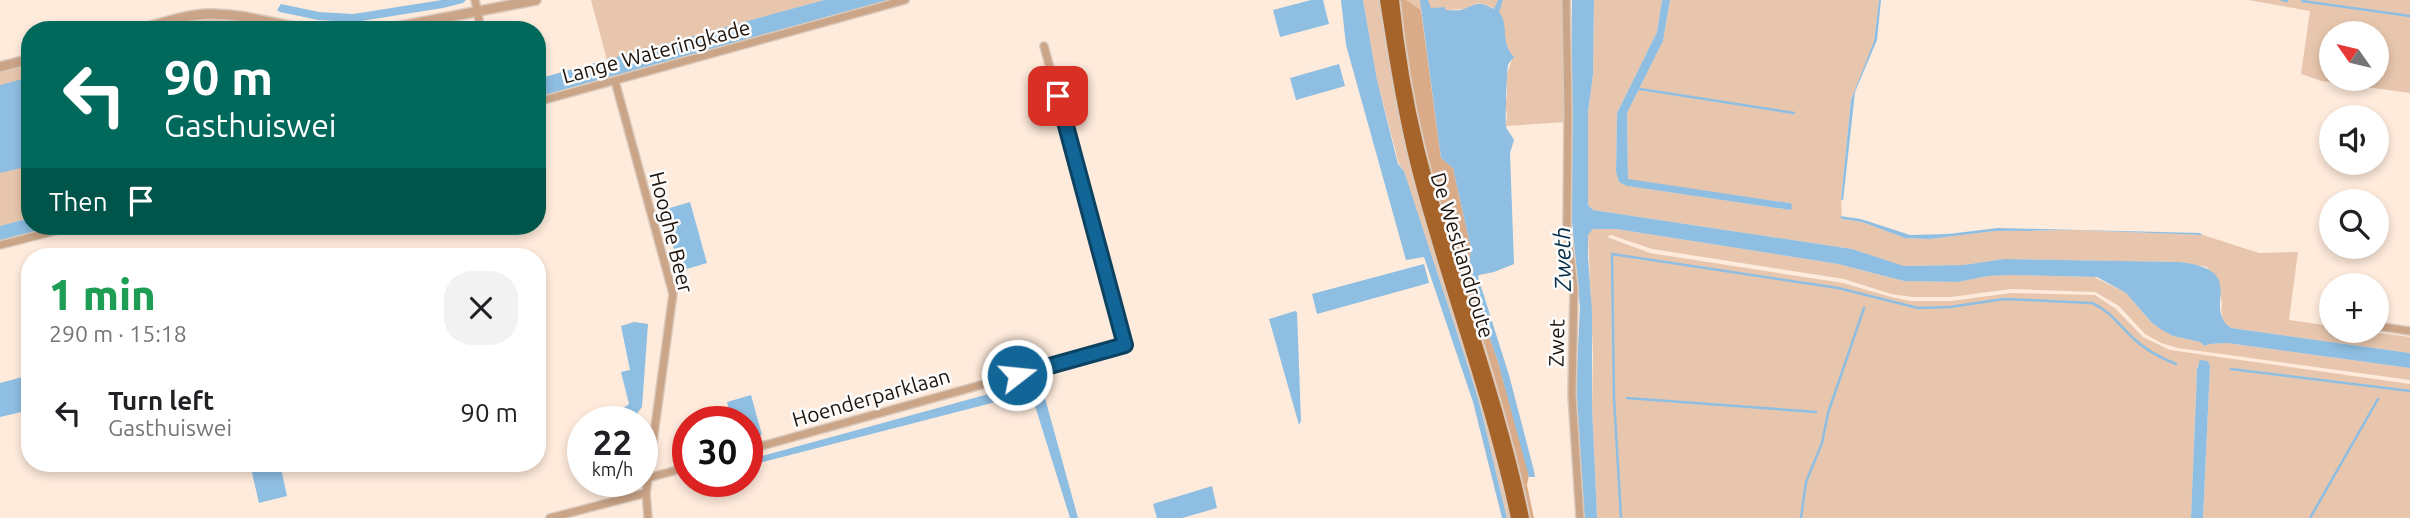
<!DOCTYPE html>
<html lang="en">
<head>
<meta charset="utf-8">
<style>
  :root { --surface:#fff; --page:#f2f2f2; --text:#202124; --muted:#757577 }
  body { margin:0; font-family:Ubuntu,sans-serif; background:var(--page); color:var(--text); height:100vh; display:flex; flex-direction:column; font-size:26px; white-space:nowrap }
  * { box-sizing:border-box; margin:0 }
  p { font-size:23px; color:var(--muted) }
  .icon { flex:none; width:38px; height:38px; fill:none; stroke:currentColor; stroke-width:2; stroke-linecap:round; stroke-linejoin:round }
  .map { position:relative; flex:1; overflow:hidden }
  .drawer { position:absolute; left:21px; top:248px; width:525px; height:224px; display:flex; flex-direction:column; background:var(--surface); border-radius:28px; box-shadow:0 4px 10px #0003 }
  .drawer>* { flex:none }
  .hud { position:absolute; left:21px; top:21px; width:525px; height:214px; border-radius:28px; box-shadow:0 4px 10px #0003; background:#00695c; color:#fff; overflow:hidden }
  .needle { width:46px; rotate:304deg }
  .fabs { position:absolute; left:2319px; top:21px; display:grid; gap:14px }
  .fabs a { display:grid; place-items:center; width:70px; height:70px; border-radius:50%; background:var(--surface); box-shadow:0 4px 10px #0003; font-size:35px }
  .speed { position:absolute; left:567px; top:406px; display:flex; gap:14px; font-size:35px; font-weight:700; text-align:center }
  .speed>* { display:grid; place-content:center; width:91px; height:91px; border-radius:50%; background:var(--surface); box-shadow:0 4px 10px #0003; line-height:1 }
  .speed small { font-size:18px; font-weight:400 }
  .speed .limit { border:10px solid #d22; background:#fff; color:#111 }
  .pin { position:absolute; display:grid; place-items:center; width:60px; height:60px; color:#fff; margin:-30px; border-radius:14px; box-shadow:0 4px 10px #0006 }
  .me { position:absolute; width:77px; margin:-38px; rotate:74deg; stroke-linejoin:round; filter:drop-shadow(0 0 5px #0008) }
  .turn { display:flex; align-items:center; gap:24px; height:147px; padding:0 28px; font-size:32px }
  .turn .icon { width:91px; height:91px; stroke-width:2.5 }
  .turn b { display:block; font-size:49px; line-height:60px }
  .then { display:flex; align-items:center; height:66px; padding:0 28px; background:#0003; gap:14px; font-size:26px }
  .round { display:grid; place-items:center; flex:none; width:74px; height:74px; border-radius:28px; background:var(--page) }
  .overview { display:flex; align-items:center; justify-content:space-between; height:119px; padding:0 28px }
  h1 { font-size:42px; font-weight:800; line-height:52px; color:#1e9e55 }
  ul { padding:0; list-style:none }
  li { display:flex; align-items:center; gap:21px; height:91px; padding:0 28px }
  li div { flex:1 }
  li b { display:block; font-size:26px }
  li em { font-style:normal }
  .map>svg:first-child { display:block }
</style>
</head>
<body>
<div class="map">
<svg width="2410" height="518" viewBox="0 0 2410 518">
  <rect width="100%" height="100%" fill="#ffebdc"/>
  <g fill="#e7c6ad" fill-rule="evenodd">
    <polygon points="591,0 824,0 607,60"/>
    <path d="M1363 0H1381C1389 49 1394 99 1406 148 1439 272 1484 393 1513 518H1507L1478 397 1404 171 1399 164 1377 80Z"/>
    <path d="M1406 0H1563L1566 122 1506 126 1507 114 1504 103 1507 97V74L1513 56C1495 36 1515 8 1477 3L1465 9 1445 10 1444 7 1421 10Z"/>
    <path d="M1594 0H1662L1657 32 1617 113 1616 172 1619 182 1628 186 1791 210 1789 203 1628 180 1627 113 1663 41 1670 0H1879L1874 41 1851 100 1841 199 1842 219 1862 222 1905 238 1929 239 1994 231 2076 230 2203 235 2259 253 2298 252 2289 320 2331 326V331H2366L2410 337V353L2231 328C2216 317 2224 312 2221 298 2220 288 2211 276 2207 267L2181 262 2004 259 1963 265 1903 266 1852 249 1593 210 1588 205V112L1593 75Z"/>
    <path d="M2248 0H2410V93L2322 81 2301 74 2310 11ZM2331 33H2376V79H2331Z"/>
    <polygon points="201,20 234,20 287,30 154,30"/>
    <polygon points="30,64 30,218 0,226 0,72"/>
    <polygon points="1595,228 1616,229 1838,264 1904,281 1958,282 1988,276 2011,275 2094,277 2126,293 2152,323 2173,336 2200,342 2206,346 2209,344 2227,343 2410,368 2410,380 2178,348 2161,343 2145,334 2119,306 2095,292 2011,289 1951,297 1912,297 1891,294 1844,279 1652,249 1611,235 1607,237 1650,253 1843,283 1891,297 1911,301 1951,301 2011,293 2095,295 2116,309 2143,337 2170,350 2410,384 2410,518 2203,518 2210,366 2208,361 2197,366 2191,518 1597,518 1592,406 1593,355 1588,232"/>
  </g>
  <path fill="#d9ab88" d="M1400 0H1406L1421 10 1441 158 1453 168 1471 249 1469 267 1473 289 1498 362 1520 440 1529 475 1527 485 1534 518H1530C1519 466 1506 414 1490 362 1468 289 1441 217 1423 143 1411 96 1405 48 1400 0Z"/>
  <g fill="#8ebee2">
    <polygon points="442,0 466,0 463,3 443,8 355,22 318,20 280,12 277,10 281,4 319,12 353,14"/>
    <polygon points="824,0 891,0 537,97 537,79"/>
    <polygon points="1311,0 1323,0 1329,24 1280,37 1273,10"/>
    <polygon points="1341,0 1363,0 1377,80 1398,164 1404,171 1478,397 1507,518 1502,518 1473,402 1424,257 1406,260 1346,45"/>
    <path d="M1420 0H1428L1431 8 1445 7V10C1451 10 1460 11 1464 9 1478 3 1479 1 1494 9L1498 0H1503L1499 12C1510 26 1499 41 1514 57 1512 60 1509 62 1508 65 1507 69 1505 121 1506 126 1507 131 1512 135 1514 140L1510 153 1514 264 1494 272 1479 275 1478 277 1509 375 1534 471 1535 477H1529L1498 362 1473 289 1469 267 1471 249 1453 168 1441 158Z"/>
    <path d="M1572 0H1594L1593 75 1588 112V205L1593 210 1852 249 1904 266 1963 265 2004 259 2181 262C2250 271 2201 307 2231 328L2410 353V368L2227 343 2209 344 2205 346 2200 342 2173 336 2162 330 2152 323 2126 293 2097 277 2011 275 1988 276 1958 282 1904 281 1838 264 1616 229H1593L1588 235V257L1592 312V406L1597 518H1582L1576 389 1580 307 1570 200Z"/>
    <polygon points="1662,0 1670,0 1663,41 1627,113 1628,179 1789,203 1792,204 1791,210 1627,186 1619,182 1616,172 1617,113 1657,32"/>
    <polygon points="1879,0 1881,0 1877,40 1855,92 1843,201 1841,199 1851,100 1874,41"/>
    <polygon points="1339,64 1345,86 1296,100 1290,78"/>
    <polygon points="30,77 30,166 0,173 0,85"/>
    <polygon points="690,202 707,263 680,271 663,210"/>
    <polygon points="1840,216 1861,219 1910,235 1948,234 1998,228 2200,233 2203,235 2076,230 1995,231 1929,239 1905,238 1862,222 1842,219"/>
    <polygon points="30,218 30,226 62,226 0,243 0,226"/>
    <polygon points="1424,264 1429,283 1317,314 1312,294"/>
    <polygon points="1295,311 1297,312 1301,421 1299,425 1269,319"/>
    <path d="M634 322 648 324 642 407 638 412 636 422H592C603 413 619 413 629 404L621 372 630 370 621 326Z"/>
    <polygon points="2200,360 2208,361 2210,366 2203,518 2191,518 2197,369"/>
    <polygon points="30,375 30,410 0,417 0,383"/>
    <polygon points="1040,380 1078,518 1070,518 1031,393 747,466 747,460"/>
    <polygon points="751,395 762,435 747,439 747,422 732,422 727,402"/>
    <polygon points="250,464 280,464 287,496 259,503"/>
    <polygon points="1212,486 1217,508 1182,518 1157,518 1153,504"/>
  </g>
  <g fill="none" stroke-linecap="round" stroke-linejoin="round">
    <g stroke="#8ebee2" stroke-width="2.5">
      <polyline points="2282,0 2287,1"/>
      <polyline points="2302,1 2410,16"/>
      <polyline points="1640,89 1794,113"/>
      <polyline points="2231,369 2410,391"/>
      <polyline points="1627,398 1816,412"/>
      <path d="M1621 518 1614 398 1612 254 1838 288 1918 308 1950 307 2004 299 2092 303C2110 311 2119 325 2133 338 2145 350 2161 358 2176 364"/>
      <polyline points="1801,518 1806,482 1822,443 1828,413 1864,308"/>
      <polyline points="2310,518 2378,399"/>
    </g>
    <defs>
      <g id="minor">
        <polyline points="475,0 479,20"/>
        <polyline points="1566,0 1568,112 1567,228 1574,288 1572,395 1580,518"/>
        <polyline points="615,81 673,294 646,493 648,518"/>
        <polyline points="537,102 905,0"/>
        <polyline points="0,245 74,226"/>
        <polyline points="2376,326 2410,331"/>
        <polyline points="747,450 1125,345 1044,46"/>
        <polyline points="648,478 688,467"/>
        <polyline points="550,518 646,493"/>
      </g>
      <g id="tertiary">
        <path d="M137 30C160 24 183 15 207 14 242 13 277 25 311 30"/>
        <polyline points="381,30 536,0"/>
        <polyline points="0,67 30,59"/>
      </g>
      <g id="primary">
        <path d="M1385 0C1395 64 1405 127 1422 189 1452 299 1492 406 1516 518"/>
        <path d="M1394 0C1399 50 1407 99 1419 148 1450 272 1498 392 1524 518"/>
      </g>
    </defs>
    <use href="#minor" stroke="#dbc9bb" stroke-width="10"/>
    <use href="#tertiary" stroke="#dbc9bb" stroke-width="12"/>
    <use href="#primary" stroke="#dbc9bb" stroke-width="14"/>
    <use href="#minor" stroke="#cba588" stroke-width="7"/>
    <use href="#tertiary" stroke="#cba588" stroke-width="9"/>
    <use href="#primary" stroke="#a7642a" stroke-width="10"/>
  </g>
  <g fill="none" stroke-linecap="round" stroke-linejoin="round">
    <defs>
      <polyline id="route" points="1017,375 1125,345 1058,96"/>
    </defs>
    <use href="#route" stroke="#0c4262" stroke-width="18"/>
    <use href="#route" stroke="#126697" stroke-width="12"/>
  </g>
  <g text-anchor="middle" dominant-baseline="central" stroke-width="5" stroke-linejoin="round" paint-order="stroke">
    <g font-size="21" fill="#20150c" stroke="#fcfcfc">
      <text transform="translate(656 51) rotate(-15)">Lange Wateringkade</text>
      <text transform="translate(672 232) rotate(76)">Hooghe Beer</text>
      <text transform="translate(1463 255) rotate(73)">De Westlandroute</text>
      <text transform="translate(1556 343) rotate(-89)">Zwet</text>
      <text transform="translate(871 397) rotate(-16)">Hoenderparklaan</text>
    </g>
    <g font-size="23" font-style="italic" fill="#062e46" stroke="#fcfcfc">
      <text transform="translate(1562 259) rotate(-91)">Zweth</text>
    </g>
  </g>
</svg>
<div class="fabs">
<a><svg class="needle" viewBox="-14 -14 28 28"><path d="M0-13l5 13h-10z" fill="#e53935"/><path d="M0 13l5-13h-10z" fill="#757577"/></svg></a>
<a><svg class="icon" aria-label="sound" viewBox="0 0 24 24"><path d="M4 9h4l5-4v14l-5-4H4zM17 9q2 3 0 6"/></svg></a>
<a><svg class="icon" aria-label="search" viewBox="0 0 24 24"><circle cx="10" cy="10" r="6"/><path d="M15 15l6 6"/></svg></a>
<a>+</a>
</div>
<div class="speed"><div>22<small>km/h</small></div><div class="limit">30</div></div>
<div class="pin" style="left:1058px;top:96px;background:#d93025"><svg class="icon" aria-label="arrive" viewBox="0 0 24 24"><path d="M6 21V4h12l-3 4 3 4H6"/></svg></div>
<svg class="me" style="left:1017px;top:375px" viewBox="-20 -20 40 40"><circle r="17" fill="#126697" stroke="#fff" stroke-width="3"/><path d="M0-11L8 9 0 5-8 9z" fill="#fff"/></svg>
<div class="hud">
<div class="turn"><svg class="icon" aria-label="left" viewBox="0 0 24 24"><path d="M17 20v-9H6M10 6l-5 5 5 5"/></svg><div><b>90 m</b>Gasthuiswei</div></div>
<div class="then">Then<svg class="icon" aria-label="arrive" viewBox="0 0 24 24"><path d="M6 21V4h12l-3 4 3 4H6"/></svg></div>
</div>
<section class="drawer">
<div class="overview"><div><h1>1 min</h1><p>290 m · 15:18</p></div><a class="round"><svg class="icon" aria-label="close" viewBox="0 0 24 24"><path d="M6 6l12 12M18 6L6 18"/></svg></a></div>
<ul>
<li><svg class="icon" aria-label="left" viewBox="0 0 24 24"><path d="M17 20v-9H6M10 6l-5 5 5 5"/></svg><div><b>Turn left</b><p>Gasthuiswei</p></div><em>90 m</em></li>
</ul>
</section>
</div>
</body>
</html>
